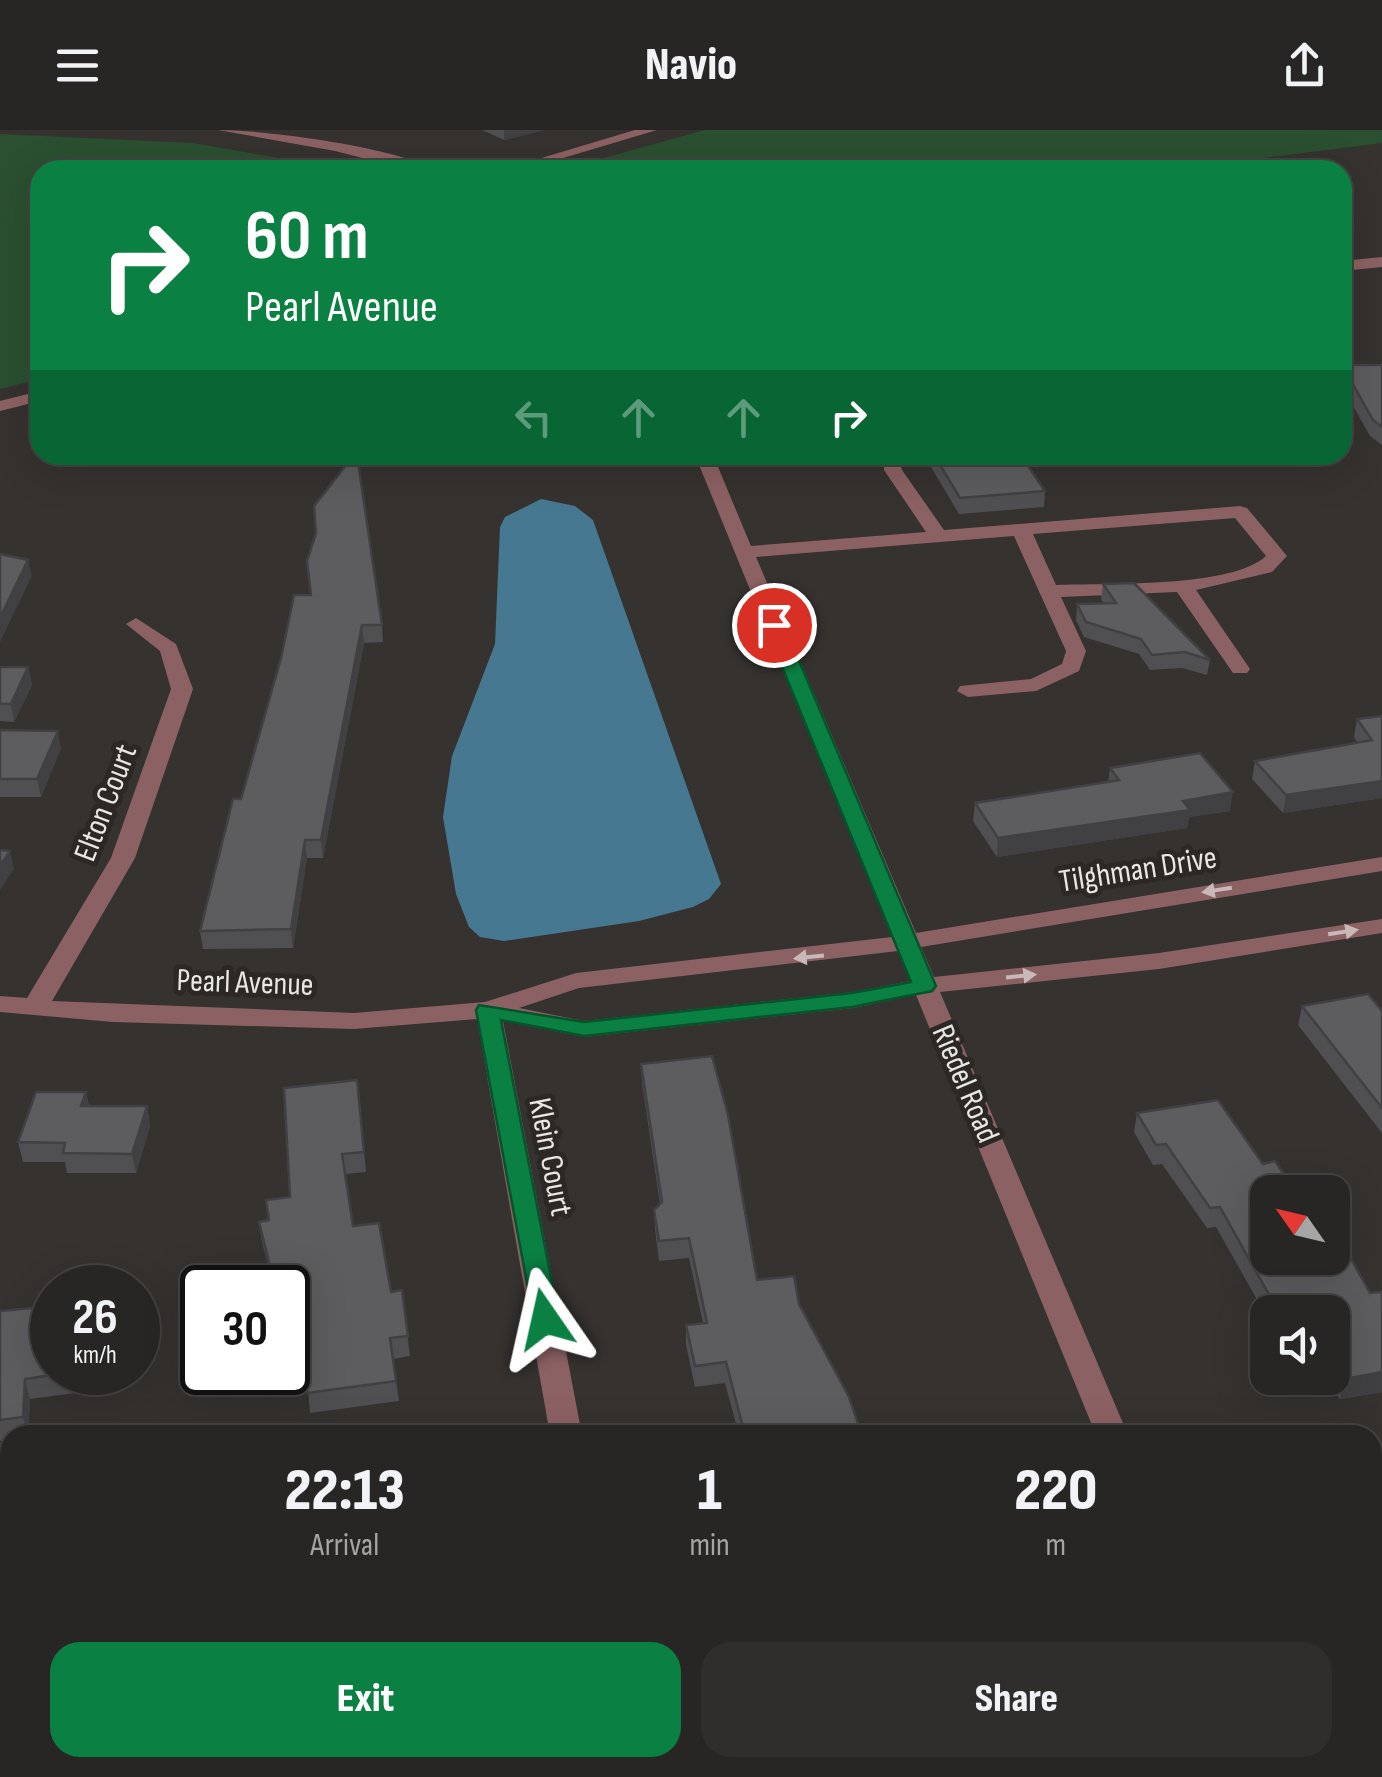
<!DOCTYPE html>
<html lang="en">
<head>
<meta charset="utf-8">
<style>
  :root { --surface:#282624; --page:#302e2c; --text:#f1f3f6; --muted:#a5a5a6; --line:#444341; --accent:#0b8043 }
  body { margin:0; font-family:"Sofia Sans Condensed",sans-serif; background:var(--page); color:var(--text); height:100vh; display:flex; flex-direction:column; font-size:38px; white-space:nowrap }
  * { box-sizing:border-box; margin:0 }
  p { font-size:32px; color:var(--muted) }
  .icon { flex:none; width:55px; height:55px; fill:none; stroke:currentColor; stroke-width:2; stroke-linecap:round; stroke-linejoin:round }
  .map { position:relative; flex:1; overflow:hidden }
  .details { position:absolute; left:0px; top:1295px; width:1382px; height:352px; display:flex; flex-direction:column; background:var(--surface); border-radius:30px 30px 0 0; box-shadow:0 10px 40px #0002,0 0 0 2px var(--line) }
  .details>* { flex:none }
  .top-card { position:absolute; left:30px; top:30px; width:1322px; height:305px; border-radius:30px; box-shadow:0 10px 40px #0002,0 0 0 2px var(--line); background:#0b8043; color:#fff; overflow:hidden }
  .needle { width:65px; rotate:304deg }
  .tools { position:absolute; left:1250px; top:1045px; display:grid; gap:20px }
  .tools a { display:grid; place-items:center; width:100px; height:100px; border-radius:20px; background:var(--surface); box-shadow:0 10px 40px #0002,0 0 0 2px var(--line); font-size:50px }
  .speed { position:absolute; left:30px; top:1135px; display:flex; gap:20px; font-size:50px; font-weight:700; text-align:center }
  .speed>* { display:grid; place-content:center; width:130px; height:130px; border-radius:50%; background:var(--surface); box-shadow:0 10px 40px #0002,0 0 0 2px var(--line); line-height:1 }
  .speed small { font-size:25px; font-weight:400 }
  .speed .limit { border:5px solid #111; border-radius:15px; background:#fff; color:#111 }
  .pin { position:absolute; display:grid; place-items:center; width:85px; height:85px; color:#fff; margin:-42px; border:5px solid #fff; border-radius:50%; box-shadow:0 2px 10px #0007 }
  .me { position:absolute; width:110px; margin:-55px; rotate:349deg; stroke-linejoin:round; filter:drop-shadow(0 0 8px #0008) }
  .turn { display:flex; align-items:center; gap:35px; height:210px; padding:0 50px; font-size:45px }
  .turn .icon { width:130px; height:130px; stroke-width:2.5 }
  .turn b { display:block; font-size:70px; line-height:85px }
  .lanes { display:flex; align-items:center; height:95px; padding:0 50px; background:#0003; justify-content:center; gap:50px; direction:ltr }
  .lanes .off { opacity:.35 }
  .eta { display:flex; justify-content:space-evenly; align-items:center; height:170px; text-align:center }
  .eta b { font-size:60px; font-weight:800; line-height:70px }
  .action { display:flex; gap:20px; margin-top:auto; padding:20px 50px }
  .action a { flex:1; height:115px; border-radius:30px; background:var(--accent); color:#fff; font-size:40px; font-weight:800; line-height:115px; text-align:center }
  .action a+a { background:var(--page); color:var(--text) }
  header { display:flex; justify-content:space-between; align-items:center; height:130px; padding:0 50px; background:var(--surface); font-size:45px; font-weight:800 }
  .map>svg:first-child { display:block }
</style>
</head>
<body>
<header><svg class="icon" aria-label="menu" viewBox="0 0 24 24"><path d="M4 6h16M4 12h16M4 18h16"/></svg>Navio<svg class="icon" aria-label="share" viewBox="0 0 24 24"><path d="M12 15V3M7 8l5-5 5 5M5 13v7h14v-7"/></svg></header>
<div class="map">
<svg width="1382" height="1647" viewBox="0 0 1382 1647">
  <rect width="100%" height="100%" fill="#353230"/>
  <g fill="#2b4f31">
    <polygon points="705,0 1382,0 1382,13 1169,40 560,40"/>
    <polygon points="0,4 193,13 348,40 40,40 40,249 0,259"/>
  </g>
  <polygon fill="#467991" points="541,369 575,376 593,390 721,754 709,769 693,777 639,791 504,811 480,807 469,797 456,764 443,687 452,626 495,514 500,397 505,387"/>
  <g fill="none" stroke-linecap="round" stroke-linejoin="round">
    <g fill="#8c6163" fill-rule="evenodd">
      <path d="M218 0C264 0 398 17 433 40H409L335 21Z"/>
      <polygon points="635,0 657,0 523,40 501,40"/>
      <polygon points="1382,127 1382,137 1342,141 1342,131"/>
      <polygon points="40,261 40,271 0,281 0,271"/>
      <path d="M695 325H713L751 416 926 402 884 340V325H904L899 330 902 340 944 400 1240 376 1247 378 1287 426 1272 442 1196 460 1250 539 1247 543H1233L1177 462 1061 467 1086 521 1079 541 1036 561 968 567 957 561 960 556 1031 549 1062 534 1066 521 1014 406 756 427 916 803 1382 727V741L921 817 934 847 1159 823 1382 789V803L1159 839 940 862 1128 1305H1096L916 865 853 878 584 907 503 891 582 1305H550L477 889 354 899 113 892 0 882V866L27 868 111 728 171 559 160 521 126 494 136 488 176 514 193 559 135 728 52 871 354 883 485 872 576 843 892 807ZM1235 388 1266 426C1232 458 1105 453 1056 455L1033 404ZM898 821 910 851 853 862 584 891 519 878 579 858Z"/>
      <polygon points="1382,1404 1382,1430 1372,1431 1372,1405"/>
      <polygon points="1234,1638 1270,1638 1274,1647 1238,1647"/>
    </g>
  </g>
  <g fill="#504f52">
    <polygon points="482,0 545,0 504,10"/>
    <polygon points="40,87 40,120 34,120 31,100"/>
    <polygon points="1342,235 1382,235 1382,315 1370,306 1342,256"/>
    <polygon points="932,325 1021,325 1045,361 1044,377 959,384 931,337"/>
    <polygon points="1103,454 1210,530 1207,545 1182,538 1150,540 1139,524 1084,507 1076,490 1077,474 1104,474 1101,469"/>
    <polygon points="294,465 382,495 383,512 364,513 323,728 307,728 293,818 203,819 200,801 241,669 281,528"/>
    <polygon points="0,537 28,537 32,555 14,592 0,591"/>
    <polygon points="1382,586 1382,668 1283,683 1252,649 1255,631 1358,613 1354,607 1357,589"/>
    <polygon points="0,600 61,618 41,667 0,667"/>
    <polygon points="1110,638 1230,681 1189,687 1187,698 997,727 973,691 975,673 1108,652"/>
    <polygon points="1302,876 1382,881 1382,1003 1298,895"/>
    <polygon points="641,934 757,1150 799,1174 862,1305 739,1305 725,1253 695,1257 686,1215 686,1195 703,1193 689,1128 659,1131 655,1099 654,1080 660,1074 642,953"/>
    <polygon points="357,950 366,1042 345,1044 353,1096 391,1162 402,1160 410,1226 393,1229 399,1271 310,1283 300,1164 288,1166 288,1158 274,1158 262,1112 259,1092 269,1090 290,1067"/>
    <polygon points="86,962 89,976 147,976 150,996 136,1043 67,1043 65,1032 23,1032 18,1012"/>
    <polygon points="1137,983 1268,1062 1370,1163 1382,1162 1382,1262 1340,1269 1326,1248 1332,1248 1332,1182 1268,1182 1268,1189 1216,1097 1207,1098 1162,1034 1153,1035 1134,1002"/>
    <polygon points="0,1181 52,1242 105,1242 105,1259 30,1269 28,1305 10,1305 10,1310 0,1311"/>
    <polygon points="10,1525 10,1638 38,1638 32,1647 7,1647 0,1645 0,1540"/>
  </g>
  <g fill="#414042">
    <polygon points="504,0 545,0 504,10"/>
    <polygon points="28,430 32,446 0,512 0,488"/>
    <polygon points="362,495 364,513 323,728 321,710"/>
    <polygon points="28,537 32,555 14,592 11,574"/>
    <polygon points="58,601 61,618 41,667 37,649"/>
    <polygon points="1382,651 1382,668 1283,683 1286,665"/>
    <polygon points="1233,662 1230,681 1189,687 1187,698 997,727 998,708 1183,671"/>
    <polygon points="305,710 307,728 293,818 291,799"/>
    <polygon points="10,721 14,739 0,760 0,736"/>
    <polygon points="86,962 90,982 81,976"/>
    <polygon points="147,976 150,996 136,1043 132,1024"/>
    <polygon points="299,1144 301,1164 288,1166 288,1158 275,1158 273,1148"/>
    <polygon points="1291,1176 1289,1182 1276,1182 1277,1179"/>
    <polygon points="102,1242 105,1242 105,1259"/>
    <polygon points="1382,1242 1382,1262 1340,1269 1344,1249"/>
    <polygon points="25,1249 30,1269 28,1305 23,1287"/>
    <polygon points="23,1638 38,1638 32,1647 26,1647"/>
  </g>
  <g fill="#5d5c5f" stroke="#414042" stroke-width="2.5">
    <polygon points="40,87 40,100 31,100"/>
    <polygon points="1342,235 1382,235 1382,297 1373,290"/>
    <polygon points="354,325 357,325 382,495 362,495 321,710 305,710 291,799 200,801 233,669 241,669 281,528 294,465 311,465 307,431 316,403 314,376"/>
    <polygon points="934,325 1021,325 1045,361 960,368"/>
    <polygon points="0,424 28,430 0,488"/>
    <polygon points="1134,453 1210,530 1185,522 1152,525 1141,509 1086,492 1077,474 1116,473 1103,454"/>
    <polygon points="0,537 28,537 11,574 0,574"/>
    <polygon points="1382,586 1382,651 1286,665 1255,631 1372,610 1357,589"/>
    <polygon points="0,600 58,601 37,649 0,649"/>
    <polygon points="1200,623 1233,662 1183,671 1190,680 998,708 975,673 1119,650 1110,638"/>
    <polygon points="0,720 10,721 0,736"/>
    <polygon points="1368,864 1382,881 1382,978 1302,876"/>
    <polygon points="712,926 728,985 757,1150 794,1146 799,1174 849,1267 862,1305 742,1305 745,1305 726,1232 695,1236 686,1195 707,1193 689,1108 659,1111 654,1080 662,1072 641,934"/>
    <polygon points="357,950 364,1022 342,1024 353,1096 379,1093 391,1162 402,1160 408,1206 390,1208 396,1251 307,1263 299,1144 273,1148 259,1092 269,1090 266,1070 290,1067 284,958"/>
    <polygon points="36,962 86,962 81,976 147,976 132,1024 63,1023 65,1013 18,1012"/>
    <polygon points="1218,970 1263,1034 1275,1031 1296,1062 1268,1062 1268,1128 1332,1128 1333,1096 1370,1163 1382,1162 1382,1242 1344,1249 1332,1229 1332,1182 1294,1182 1291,1176 1277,1179 1220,1077 1210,1078 1166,1014 1156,1015 1137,983"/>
    <polygon points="52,1176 52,1242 71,1242 25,1249 23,1287 0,1290 0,1181"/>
    <polygon points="10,1525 10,1629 0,1626 0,1540"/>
    <polygon points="717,1638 846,1638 861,1647 709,1647"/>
  </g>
  <defs><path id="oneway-solid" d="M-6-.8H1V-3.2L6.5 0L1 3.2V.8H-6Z" transform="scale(2.5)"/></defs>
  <g fill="#c8b8b8">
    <use href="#oneway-solid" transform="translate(1217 760) rotate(171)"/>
    <use href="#oneway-solid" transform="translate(1343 802) rotate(-9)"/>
    <use href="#oneway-solid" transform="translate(809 827) rotate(174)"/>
    <use href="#oneway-solid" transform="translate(1021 846) rotate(-6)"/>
  </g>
  <polygon fill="#0b8043" stroke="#07532c" stroke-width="2.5" points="774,490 784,495 936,856 932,861 852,877 584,906 501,890 559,1189 545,1199 535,1196 476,880 479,875 584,892 852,863 911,852 765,495"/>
  <g text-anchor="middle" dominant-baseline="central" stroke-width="10" stroke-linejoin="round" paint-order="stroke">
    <g font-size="32" fill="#e9e7e5" stroke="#2b2826">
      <text transform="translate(106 673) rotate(-69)">Elton Court</text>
      <text transform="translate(1138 740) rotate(-9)">Tilghman Drive</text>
      <text transform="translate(245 853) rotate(2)">Pearl Avenue</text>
      <text transform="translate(965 954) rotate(67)">Riedel Road</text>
      <text transform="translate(550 1027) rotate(79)">Klein Court</text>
    </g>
  </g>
</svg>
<div class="tools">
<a><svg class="needle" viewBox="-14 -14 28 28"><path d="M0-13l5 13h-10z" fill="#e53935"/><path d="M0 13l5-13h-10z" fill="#a5a5a6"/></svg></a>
<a><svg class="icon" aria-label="sound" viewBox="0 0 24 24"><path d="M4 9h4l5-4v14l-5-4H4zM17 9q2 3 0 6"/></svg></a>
</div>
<div class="speed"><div>26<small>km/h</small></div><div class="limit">30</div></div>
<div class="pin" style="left:774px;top:495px;background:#d93025"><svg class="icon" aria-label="arrive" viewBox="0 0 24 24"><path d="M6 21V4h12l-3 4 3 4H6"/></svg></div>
<svg class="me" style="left:545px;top:1189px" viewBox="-20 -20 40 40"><path d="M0-17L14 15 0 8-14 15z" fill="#0b8043" stroke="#fff" stroke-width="4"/></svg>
<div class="top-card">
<div class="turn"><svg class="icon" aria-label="right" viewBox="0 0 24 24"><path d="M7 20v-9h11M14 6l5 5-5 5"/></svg><div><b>60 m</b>Pearl Avenue</div></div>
<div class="lanes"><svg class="icon off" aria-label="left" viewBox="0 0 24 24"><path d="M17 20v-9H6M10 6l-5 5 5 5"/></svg><svg class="icon off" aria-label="ahead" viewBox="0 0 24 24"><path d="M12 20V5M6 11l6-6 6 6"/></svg><svg class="icon off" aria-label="ahead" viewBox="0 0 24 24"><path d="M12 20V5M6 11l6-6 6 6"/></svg><svg class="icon" aria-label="right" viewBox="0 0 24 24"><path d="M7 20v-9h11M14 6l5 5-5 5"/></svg></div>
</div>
<section class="details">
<div class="eta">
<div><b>22:13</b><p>Arrival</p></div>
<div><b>1</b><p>min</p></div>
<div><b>220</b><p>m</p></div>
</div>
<div class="action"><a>Exit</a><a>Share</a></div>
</section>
</div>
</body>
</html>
